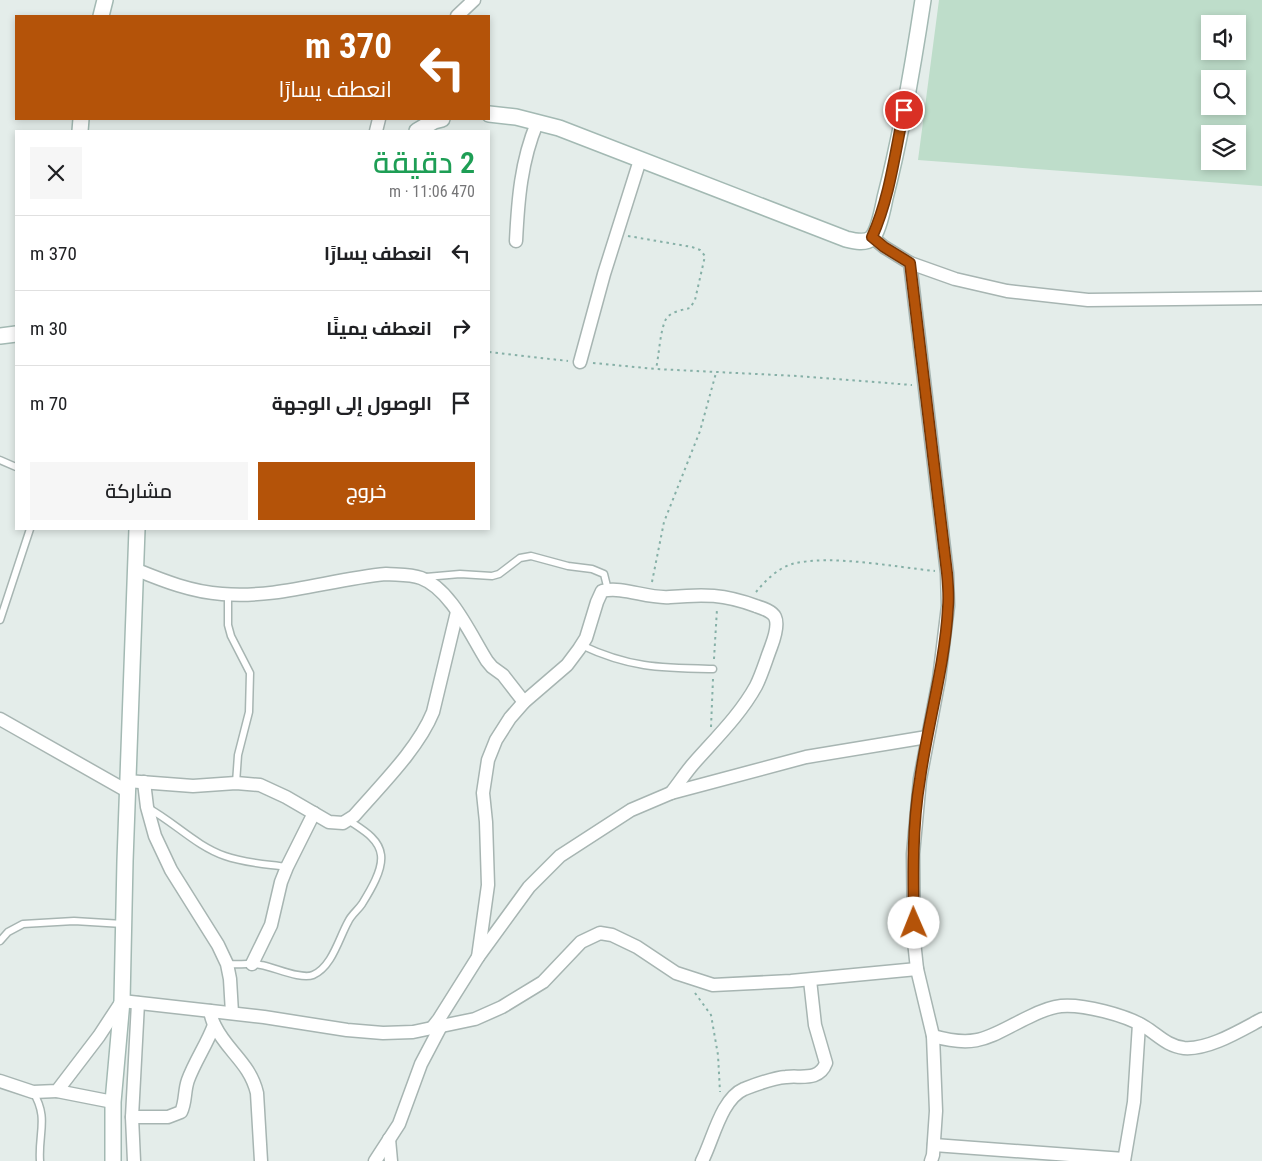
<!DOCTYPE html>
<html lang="ar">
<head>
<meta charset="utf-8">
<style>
  :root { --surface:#fff; --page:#f6f6f6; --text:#202124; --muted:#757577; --line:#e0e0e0; --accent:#b45309 }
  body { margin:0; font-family:"Roboto Condensed",Cairo,sans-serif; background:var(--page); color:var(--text); direction:rtl; height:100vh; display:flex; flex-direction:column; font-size:19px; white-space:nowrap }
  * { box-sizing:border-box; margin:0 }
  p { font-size:16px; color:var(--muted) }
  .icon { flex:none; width:28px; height:28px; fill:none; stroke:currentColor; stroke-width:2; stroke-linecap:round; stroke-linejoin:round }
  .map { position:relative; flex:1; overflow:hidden; direction:ltr }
  .side { position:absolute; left:15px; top:130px; width:475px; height:400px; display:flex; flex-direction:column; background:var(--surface); border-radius:0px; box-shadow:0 2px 8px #0003; direction:rtl }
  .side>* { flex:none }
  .hud { position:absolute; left:15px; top:15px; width:475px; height:105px; border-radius:0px; box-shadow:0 2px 8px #0003; direction:rtl; background:#b45309; color:#fff; overflow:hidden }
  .controls { position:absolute; left:1201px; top:15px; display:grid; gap:10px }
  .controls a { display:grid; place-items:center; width:45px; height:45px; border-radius:0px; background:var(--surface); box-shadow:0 2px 8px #0003; font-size:25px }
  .pin { position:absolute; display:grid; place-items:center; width:42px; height:42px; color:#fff; margin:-21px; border:2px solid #fff; border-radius:50%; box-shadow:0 1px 5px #0007 }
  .me { position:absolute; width:55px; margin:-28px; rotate:359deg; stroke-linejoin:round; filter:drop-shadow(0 0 4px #0008) }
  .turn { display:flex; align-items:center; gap:18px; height:105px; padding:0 15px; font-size:22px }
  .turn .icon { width:65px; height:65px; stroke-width:2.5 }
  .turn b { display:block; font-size:35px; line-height:42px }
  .round { display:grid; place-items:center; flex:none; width:52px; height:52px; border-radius:0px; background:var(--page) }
  .headline { display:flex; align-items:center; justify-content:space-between; height:85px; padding:0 15px }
  h1 { font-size:30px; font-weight:600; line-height:38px; color:#1e9e55 }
  .cta { display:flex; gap:10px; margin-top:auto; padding:10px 15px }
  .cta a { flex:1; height:58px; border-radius:0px; background:var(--accent); color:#fff; font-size:20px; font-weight:600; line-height:58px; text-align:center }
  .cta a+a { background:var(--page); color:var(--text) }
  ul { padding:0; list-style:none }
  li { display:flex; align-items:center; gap:15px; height:75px; padding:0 15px; border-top:1px solid var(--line) }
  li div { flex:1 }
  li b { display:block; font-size:19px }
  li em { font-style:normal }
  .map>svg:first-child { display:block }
</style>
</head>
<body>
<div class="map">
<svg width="1262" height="1161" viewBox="0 0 1262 1161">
  <rect width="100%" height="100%" fill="#e4edea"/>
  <path fill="#beddca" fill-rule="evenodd" d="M939 0H1262V186L918 160ZM1210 24H1238V51H1210ZM1210 79H1238V106H1210ZM1210 134H1238V161H1210Z"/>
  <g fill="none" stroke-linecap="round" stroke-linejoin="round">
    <defs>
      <g id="lane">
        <polyline points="0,460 16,467"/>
        <polyline points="426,577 460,574 492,576 499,574 520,558 531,556 568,566 592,569 604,574 608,590"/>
        <polyline points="228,594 228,625 231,636 250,673 249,712 238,755 236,783"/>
        <polyline points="0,620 30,529"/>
        <path d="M581 645C630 668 660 668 713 669"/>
        <path d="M148 808C174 822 196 846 225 856 244 863 266 864 287 867"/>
        <polyline points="0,941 8,932 23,924 74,921 123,924"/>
        <path d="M227 964C238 965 250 963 261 965 274 967 301 980 313 975 332 967 339 938 348 922 351 915 358 910 362 904 370 891 383 870 381 855 379 838 361 829 348 820"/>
        <path d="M33 1092C49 1118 38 1133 40 1161"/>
      </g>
      <g id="street">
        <polyline points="457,16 474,0"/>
        <polyline points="376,131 379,119"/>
        <polyline points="872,237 884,247 910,263 955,279 1007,291 1088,300 1262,298"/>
        <path d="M516 241C518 200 521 161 537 123"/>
        <polyline points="910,263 947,573 948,606 939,679 920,779 913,854 914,941 917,969 933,1036 936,1111 933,1155 931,1161"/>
        <polyline points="580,362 604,274 640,160"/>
        <path d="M137 570C164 581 192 592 222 594 277 599 331 579 386 574 397 575 410 574 421 578 451 589 471 636 487 661L492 667 503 675 524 702"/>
        <polyline points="0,719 127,791"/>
        <path d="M127 781 193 786 236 783 260 785 286 797 329 822 343 823 354 816C380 786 418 749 433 712L457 612"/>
        <polyline points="144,782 147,807 155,836 171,870 218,945 227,964 230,979 232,1013"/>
        <path d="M478 957 488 885 486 822 483 793 488 760 496 740 510 718 524 702 567 665 579 649 586 638 597 602 602 591C624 586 647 599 670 597 704 594 724 594 756 606 762 608 772 611 775 617 779 625 774 639 771 647 766 660 762 674 756 686 740 715 716 738 694 763 686 772 679 783 671 793"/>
        <polyline points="252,964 271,925 281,882 287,867 314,813"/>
        <path d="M210 1011C211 1016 212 1021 215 1026 227 1051 250 1063 257 1093L261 1161"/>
        <polyline points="432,1028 439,1019 478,957 529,887 560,856 631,810 671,793 806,757 927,737"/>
        <path d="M933 1036C979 1049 989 1036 1029 1017 1039 1012 1050 1007 1061 1006 1083 1004 1126 1015 1145 1027 1158 1035 1167 1046 1184 1048 1209 1050 1241 1030 1262 1019"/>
        <polyline points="0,1081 33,1092 57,1091 99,1036 122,1001 264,1017 347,1030 383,1033 413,1032 475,1019 502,1007 543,982 581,942 600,933 612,935 637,947 676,973 713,985 791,981 917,969"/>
        <polyline points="57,1091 113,1102"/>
        <path d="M132 1117H168L181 1112C186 1102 184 1091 188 1080 195 1061 207 1044 214 1025"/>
        <polyline points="389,1139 391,1161"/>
        <polyline points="934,1145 1124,1159"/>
        <polyline points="134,1161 132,1117 138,1003"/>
        <polyline points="375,1161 399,1124 421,1064 441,1026"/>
        <path d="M702 1161C713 1140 721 1099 744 1089 757 1084 772 1078 786 1077 800 1075 819 1082 826 1063L815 1025 810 980"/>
        <polyline points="1124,1161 1134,1102 1139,1024"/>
      </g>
      <g id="secondary">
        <polyline points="101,16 105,0"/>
        <path d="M489 114 516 117 559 128 846 239C854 241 865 244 872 238 879 230 883 208 885 198 902 133 913 66 923 0"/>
        <polyline points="80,131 81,119"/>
        <polyline points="417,131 434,121 442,119"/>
        <polyline points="0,336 16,334"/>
        <polyline points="113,1161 113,1102 122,1001 125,861 137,529"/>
      </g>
    </defs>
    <use href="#lane" stroke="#a7b5b2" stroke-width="9"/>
    <use href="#street" stroke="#a7b5b2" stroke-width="15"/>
    <use href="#secondary" stroke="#a3b9b3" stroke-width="18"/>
    <g stroke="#86b0a7" stroke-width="2" stroke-dasharray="2.5 4" stroke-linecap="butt">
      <path d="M628 236 692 247 700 250 705 256 695 300 690 308C682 310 670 312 666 319 660 330 659 356 656 369"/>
      <polyline points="489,352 568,361"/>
      <polyline points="593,363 656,369 797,376 912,385"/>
      <polyline points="652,582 664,522 700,431 716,373"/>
      <path d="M756 592C765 581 778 568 792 564 830 554 895 567 935 571"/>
      <polyline points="714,659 717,609"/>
      <polyline points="711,727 713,679"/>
      <polyline points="695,993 711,1015 718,1055 720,1092"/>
    </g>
    <use href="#lane" stroke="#fff" stroke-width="6"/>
    <use href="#street" stroke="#fff" stroke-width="12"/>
    <use href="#secondary" stroke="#fff" stroke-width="15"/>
  </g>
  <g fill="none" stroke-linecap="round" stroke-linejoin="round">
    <defs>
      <path id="route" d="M904 110C895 152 890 197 872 237L884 247 910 263 947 573C948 584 949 596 948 607 945 665 928 722 920 779 912 827 913 875 914 923"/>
    </defs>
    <use href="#route" stroke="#753606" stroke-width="12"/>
    <use href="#route" stroke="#b45309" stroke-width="9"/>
  </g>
</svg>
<div class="controls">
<a><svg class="icon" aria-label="sound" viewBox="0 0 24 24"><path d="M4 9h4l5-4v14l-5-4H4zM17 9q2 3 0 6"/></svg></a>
<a><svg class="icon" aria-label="search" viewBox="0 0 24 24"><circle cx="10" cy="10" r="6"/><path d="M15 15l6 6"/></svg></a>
<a><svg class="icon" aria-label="layers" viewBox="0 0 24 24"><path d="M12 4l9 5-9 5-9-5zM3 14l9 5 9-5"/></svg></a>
</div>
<div class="pin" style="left:904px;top:110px;background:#d93025"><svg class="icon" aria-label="arrive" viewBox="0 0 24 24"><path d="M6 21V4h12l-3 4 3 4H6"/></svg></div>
<svg class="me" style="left:914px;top:923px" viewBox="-20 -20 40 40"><circle r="19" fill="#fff"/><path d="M0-13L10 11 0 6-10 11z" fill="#b45309"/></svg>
<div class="hud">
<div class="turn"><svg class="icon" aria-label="left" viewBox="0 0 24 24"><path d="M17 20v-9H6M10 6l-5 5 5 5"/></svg><div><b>370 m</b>انعطف يسارًا</div></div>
</div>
<section class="side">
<div class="headline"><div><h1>2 دقيقة</h1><p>470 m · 11:06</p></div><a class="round"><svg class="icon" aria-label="close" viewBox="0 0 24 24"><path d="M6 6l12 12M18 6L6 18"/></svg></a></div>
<ul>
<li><svg class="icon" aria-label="left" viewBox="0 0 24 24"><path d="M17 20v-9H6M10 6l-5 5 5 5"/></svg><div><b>انعطف يسارًا</b></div><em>370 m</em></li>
<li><svg class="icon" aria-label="right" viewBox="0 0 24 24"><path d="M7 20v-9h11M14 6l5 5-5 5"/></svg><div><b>انعطف يمينًا</b></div><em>30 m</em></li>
<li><svg class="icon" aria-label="arrive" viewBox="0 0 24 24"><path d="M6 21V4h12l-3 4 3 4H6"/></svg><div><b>الوصول إلى الوجهة</b></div><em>70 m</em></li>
</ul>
<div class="cta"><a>خروج</a><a>مشاركة</a></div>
</section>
</div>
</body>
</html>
